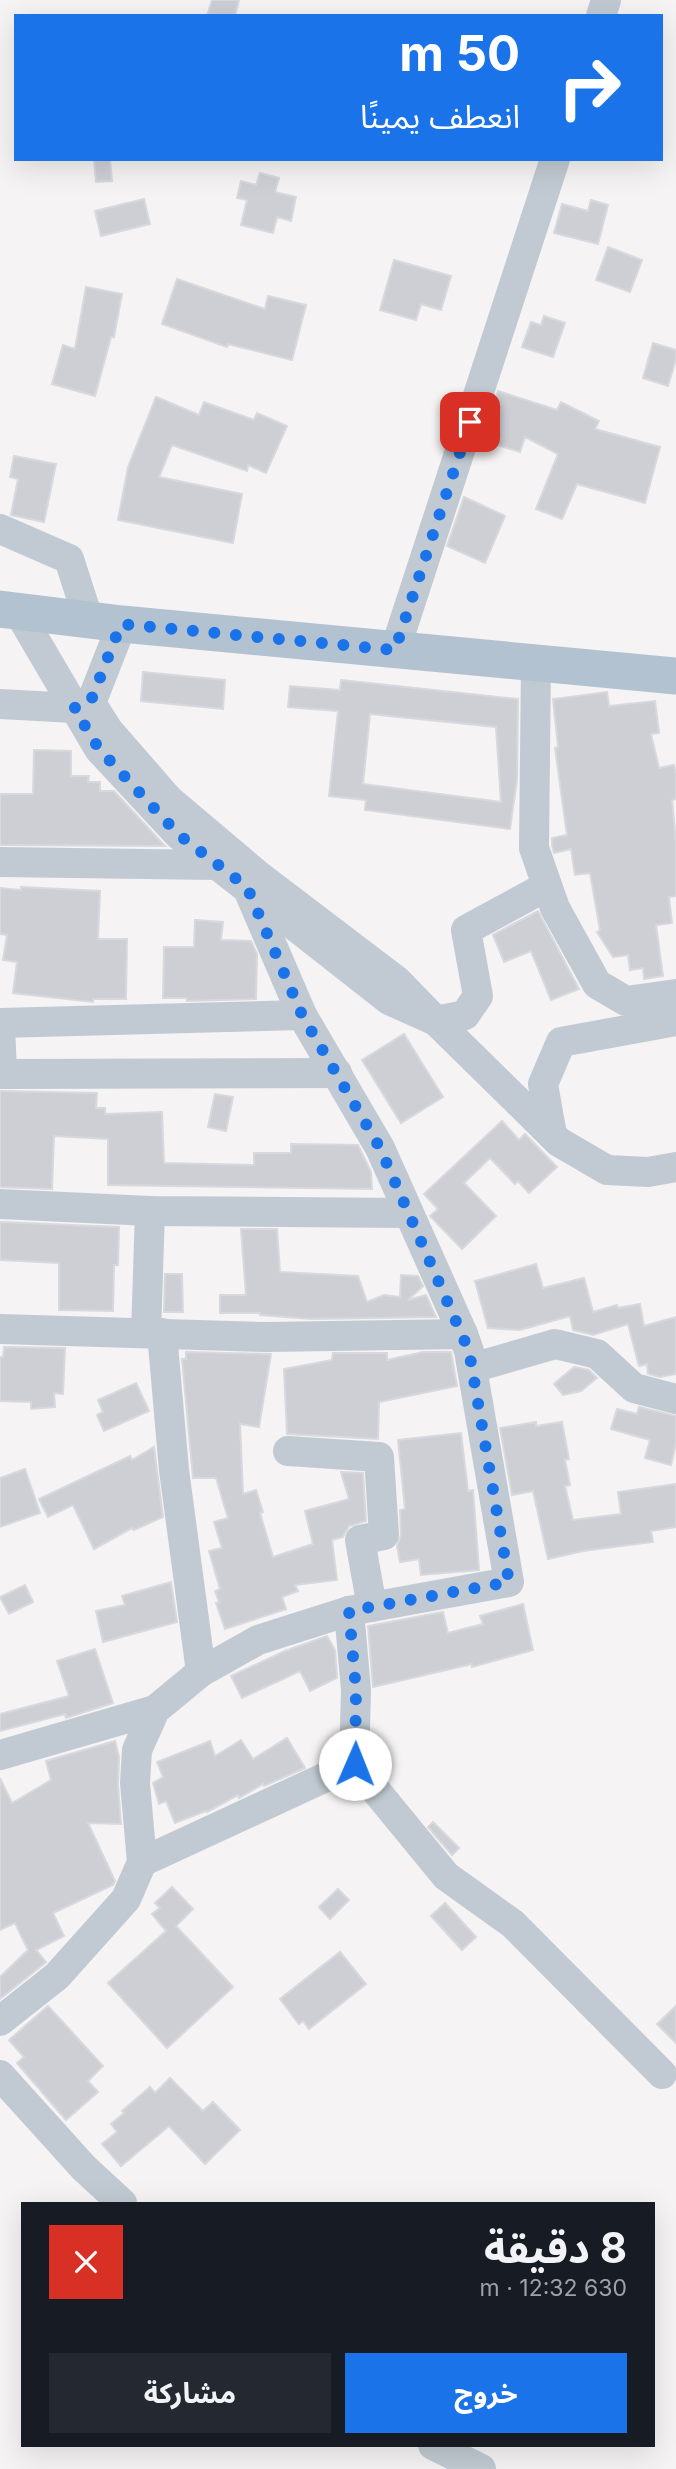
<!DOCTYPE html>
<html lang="ar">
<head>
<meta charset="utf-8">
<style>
  :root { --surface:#171b24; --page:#242831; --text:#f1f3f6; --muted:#9ea1a6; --accent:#1a73e8 }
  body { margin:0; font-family:Inter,"Noto Sans Arabic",sans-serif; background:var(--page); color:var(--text); direction:rtl; height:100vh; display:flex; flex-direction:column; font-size:26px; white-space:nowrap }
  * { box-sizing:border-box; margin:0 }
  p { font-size:23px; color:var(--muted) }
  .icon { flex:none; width:38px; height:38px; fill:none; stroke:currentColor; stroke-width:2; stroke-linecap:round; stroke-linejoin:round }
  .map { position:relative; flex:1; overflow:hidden; direction:ltr }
  .panel { position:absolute; left:21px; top:2202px; width:634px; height:245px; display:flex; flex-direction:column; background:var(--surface); border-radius:0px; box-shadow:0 7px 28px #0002; direction:rtl }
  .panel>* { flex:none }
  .top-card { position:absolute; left:14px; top:14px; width:649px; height:147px; border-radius:0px; box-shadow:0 7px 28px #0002; direction:rtl; background:#1a73e8; color:#fff; overflow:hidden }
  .pin { position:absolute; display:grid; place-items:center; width:60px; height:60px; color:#fff; margin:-30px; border-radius:14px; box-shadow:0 4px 10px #0006 }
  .me { position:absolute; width:77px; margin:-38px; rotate:1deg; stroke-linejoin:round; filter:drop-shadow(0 0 5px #0008) }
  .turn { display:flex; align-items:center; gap:24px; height:147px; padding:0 28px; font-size:32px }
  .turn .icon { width:91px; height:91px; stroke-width:2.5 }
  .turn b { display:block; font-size:49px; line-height:60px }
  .round { display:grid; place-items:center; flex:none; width:74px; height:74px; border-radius:0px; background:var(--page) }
  .overview { display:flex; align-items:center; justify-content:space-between; height:119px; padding:0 28px }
  h1 { font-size:42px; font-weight:700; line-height:52px }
  .button { display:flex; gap:14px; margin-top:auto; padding:14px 28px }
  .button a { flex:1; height:80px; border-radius:0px; background:var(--accent); color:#fff; font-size:28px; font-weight:700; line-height:80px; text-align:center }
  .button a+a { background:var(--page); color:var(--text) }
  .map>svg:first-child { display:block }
</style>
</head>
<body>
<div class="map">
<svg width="676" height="2469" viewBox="0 0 676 2469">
  <rect width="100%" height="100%" fill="#f5f3f3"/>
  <g fill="#cdcfd5" stroke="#d7d9de" stroke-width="2" fill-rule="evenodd">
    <polygon points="212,0 239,0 235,16 207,16"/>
    <polygon points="94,159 110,159 112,181 96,182"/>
    <polygon points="260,173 279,178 275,192 296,197 291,221 277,217 273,233 241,225 247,200 237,198 241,181 256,185"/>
    <polygon points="144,199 150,224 101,236 95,211"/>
    <polygon points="591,200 608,205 598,244 554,233 562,204 588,211"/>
    <polygon points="608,247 642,260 630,292 596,280"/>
    <polygon points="394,260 451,276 441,310 421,304 416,320 380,310"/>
    <polygon points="177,279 265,309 268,296 306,305 292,360 228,344 227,347 162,324"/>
    <polygon points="86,287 122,294 114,337 111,337 95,396 52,384 63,345 75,349"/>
    <polygon points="544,316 565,323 553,357 522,347 531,322 541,325"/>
    <polygon points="653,343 676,350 676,359 668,386 643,378"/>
    <polygon points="498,391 557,410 561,402 599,421 595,429 660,447 645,503 577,484 562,519 536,509 558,454 525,437 520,452 482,440"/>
    <polygon points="156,397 199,415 204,402 254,420 257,413 287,426 266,473 248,465 247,471 172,445 159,477 242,494 233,543 118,520 128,467"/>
    <polygon points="14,456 56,464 44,522 11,515 18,479 10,477"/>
    <polygon points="464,497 505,516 485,563 447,546"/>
    <polygon points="143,672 225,680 223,709 141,701"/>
    <path d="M341 680 518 699 517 780 510 829 365 810 366 800 329 796 338 711 288 707 290 686 340 690ZM370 714 496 727 501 802 363 784Z"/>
    <polygon points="607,692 609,706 655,701 659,733 651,734 659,768 674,765 676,774 676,799 672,800 676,842 676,896 669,897 672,923 656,925 663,976 644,979 643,968 630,970 628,955 613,957 597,932 600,930 590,873 575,875 571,849 554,853 552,845 552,838 567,835 555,748 558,747 553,699"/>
    <polygon points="34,750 71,751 71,776 89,776 88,782 100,782 100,791 114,791 165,846 0,845 0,794 33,794"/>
    <polygon points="21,887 100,891 98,939 127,939 126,999 93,999 93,1002 13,993 17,962 3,960 7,935 0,934 0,888 21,890"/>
    <polygon points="538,911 579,989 551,1000 531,951 504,962 493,935"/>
    <polygon points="195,920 223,922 221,940 251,941 257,954 256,999 187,1001 187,998 163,998 164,947 194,947"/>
    <polygon points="404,1034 443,1097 401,1123 362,1060"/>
    <polygon points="0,1091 97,1093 96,1108 105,1108 105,1114 162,1112 164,1163 254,1165 254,1153 291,1153 291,1144 358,1145 371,1172 372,1189 108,1185 108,1139 54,1136 52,1189 0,1187"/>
    <polygon points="215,1094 233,1097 226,1131 208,1127"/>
    <polygon points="502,1121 519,1140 525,1134 557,1167 529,1193 518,1181 515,1184 490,1158 464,1183 496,1216 462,1249 430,1216 438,1209 424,1194"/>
    <polygon points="0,1222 119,1227 118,1265 114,1265 113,1311 59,1310 59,1263 0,1260"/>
    <polygon points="241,1229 277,1229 280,1272 358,1276 367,1302 384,1295 400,1297 401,1275 418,1276 423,1286 408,1300 426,1295 436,1317 311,1319 260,1315 260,1313 220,1313 220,1295 246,1295"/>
    <polygon points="536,1264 543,1288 584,1278 593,1312 617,1305 618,1308 640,1304 644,1326 676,1317 676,1374 660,1377 648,1374 647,1364 639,1366 628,1324 593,1335 573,1330 570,1316 520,1330 488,1328 475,1281"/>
    <polygon points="165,1274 182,1274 183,1312 164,1312"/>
    <polygon points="4,1347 65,1348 63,1394 54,1393 55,1407 31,1409 31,1402 0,1401 0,1357 3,1357"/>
    <polygon points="186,1352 271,1354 259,1427 240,1424 243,1494 256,1490 263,1512 260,1513 273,1557 313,1544 305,1511 349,1499 341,1472 363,1473 366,1521 349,1526 343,1537 332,1540 337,1580 295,1585 298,1591 282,1597 286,1609 225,1629 216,1603 219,1602 215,1591 220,1589 209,1551 222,1548 214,1522 228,1518 216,1478 193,1478 182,1359 186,1359"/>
    <polygon points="423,1352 451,1352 457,1386 379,1402 378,1439 287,1434 284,1369 332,1360 333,1353 387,1353 387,1360"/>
    <polygon points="574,1367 589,1370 597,1378 581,1391 563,1395 554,1384"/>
    <polygon points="136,1383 149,1411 104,1431 97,1415 103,1412 98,1400"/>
    <polygon points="639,1407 676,1416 676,1443 671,1465 645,1458 650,1440 611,1429 617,1409 637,1414"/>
    <polygon points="536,1422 536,1426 562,1422 569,1459 565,1460 570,1485 565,1486 573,1520 621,1514 618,1492 676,1484 676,1527 651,1531 653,1542 583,1551 548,1559 533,1491 512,1495 500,1428"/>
    <polygon points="461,1433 468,1491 473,1490 479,1570 421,1575 419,1559 400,1562 397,1546 401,1535 400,1510 405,1509 398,1440"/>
    <polygon points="154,1447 163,1517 134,1530 132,1528 94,1549 73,1505 48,1517 39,1499 130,1456 132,1460"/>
    <polygon points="25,1469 40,1513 0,1527 0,1478"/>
    <polygon points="171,1582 177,1622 103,1642 96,1611 125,1605 122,1596"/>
    <polygon points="25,1585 33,1602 9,1614 0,1597"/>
    <polygon points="523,1604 533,1650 472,1667 472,1664 373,1687 368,1626 443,1612 448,1633 483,1624 480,1616"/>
    <polygon points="327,1636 335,1650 337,1678 310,1691 300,1671 242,1698 231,1676 285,1651"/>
    <polygon points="95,1649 113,1703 66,1718 65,1714 0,1731 0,1714 69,1696 57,1661"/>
    <polygon points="287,1738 305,1768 264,1786 263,1784 239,1798 238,1795 207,1812 206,1811 175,1823 166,1801 159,1804 153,1783 163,1777 157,1762 210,1741 215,1756 241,1740 253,1759"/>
    <polygon points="115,1741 119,1757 118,1785 121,1824 88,1823 115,1881 113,1885 53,1913 64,1936 36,1950 46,1962 0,1999 0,1977 28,1950 15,1923 0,1930 0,1778 12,1803 51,1780 46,1761"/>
    <polygon points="433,1822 459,1848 452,1855 428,1827"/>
    <polygon points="172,1887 193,1909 176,1926 233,1987 167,2048 108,1983 166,1931 152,1914 160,1908 155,1903"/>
    <polygon points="338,1889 349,1900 330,1919 319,1907"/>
    <polygon points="445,1903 476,1937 462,1950 431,1916"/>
    <polygon points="340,1952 366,1984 309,2029 303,2021 299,2024 280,1999"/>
    <polygon points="48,2006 103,2066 88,2081 98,2092 66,2120 17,2063 24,2057 9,2040"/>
    <polygon points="676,2006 676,2043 657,2024"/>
    <polygon points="170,2078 203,2111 213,2102 240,2130 205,2164 169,2126 121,2166 102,2144 117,2132 111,2124 124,2113 122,2111 150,2087 155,2093"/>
  </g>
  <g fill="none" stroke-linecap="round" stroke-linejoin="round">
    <g stroke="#c1cad2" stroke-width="30">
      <polyline points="601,16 606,0"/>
      <polyline points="0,529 69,559 88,618"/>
      <polyline points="18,611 99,749 179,835 389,1000 436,1021 397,981 259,876 169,800 108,730 91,703 122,624"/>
      <polyline points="395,650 555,159"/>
      <polyline points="536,662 534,848 555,908 597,984 626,1001 676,994"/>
      <polyline points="0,704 74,708 86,704"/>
      <polyline points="0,862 217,865"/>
      <polyline points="436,1021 559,1142 607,1170 648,1172 676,1167"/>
      <polyline points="436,1021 465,1015 478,996 466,930 547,886"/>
      <polyline points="0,1023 302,1015"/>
      <polyline points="0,1023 2,1074"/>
      <polyline points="0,1074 337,1073"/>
      <polyline points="552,1135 543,1084 561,1042 676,1021"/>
      <polyline points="0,1204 150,1211 408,1213"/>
      <polyline points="0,1329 266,1337 463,1334"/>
      <polyline points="146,1333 150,1211"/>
      <polyline points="162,1333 174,1470 201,1672"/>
      <polyline points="472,1368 555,1344 597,1354 634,1388 676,1399"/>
      <polyline points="288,1451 379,1457 384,1535 360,1540 372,1607"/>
      <polyline points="349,1611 356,1690 354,1764 446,1876 513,1924 662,2074"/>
      <polyline points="0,1755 155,1710"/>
      <polyline points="142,1862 354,1764"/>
      <polyline points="0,2021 57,1976 126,1899 142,1862 135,1783 137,1750 155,1710 201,1672 258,1640 349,1611 509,1582 469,1351 463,1334 380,1148 302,1015 247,887"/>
      <polyline points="0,2075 84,2168 122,2203"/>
      <polyline points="433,2445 481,2469"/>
    </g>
    <polyline stroke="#b3c2d1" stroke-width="37" points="0,609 122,624 676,676"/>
  </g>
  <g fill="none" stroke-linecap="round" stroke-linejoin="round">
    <polyline stroke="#1a73e8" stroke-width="12" stroke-dasharray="0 21.6" points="355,1764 356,1690 349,1611 509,1582 469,1351 380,1148 302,1015 247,887 179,835 99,749 74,708 90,703 121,624 395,650 470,422"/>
  </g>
</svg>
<div class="pin" style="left:470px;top:422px;background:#d93025"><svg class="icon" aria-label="arrive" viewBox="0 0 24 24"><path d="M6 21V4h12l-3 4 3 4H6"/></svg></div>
<svg class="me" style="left:355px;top:1764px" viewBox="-20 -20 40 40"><circle r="19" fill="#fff"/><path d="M0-13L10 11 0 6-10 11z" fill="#1a73e8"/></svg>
<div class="top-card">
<div class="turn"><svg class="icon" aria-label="right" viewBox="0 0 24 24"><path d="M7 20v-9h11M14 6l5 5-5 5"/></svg><div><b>50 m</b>انعطف يمينًا</div></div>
</div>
<section class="panel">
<div class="overview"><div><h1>8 دقيقة</h1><p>630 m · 12:32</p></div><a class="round" style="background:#d93025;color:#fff"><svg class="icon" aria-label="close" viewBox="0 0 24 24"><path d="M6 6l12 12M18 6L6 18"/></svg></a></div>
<div class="button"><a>خروج</a><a>مشاركة</a></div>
</section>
</div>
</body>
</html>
